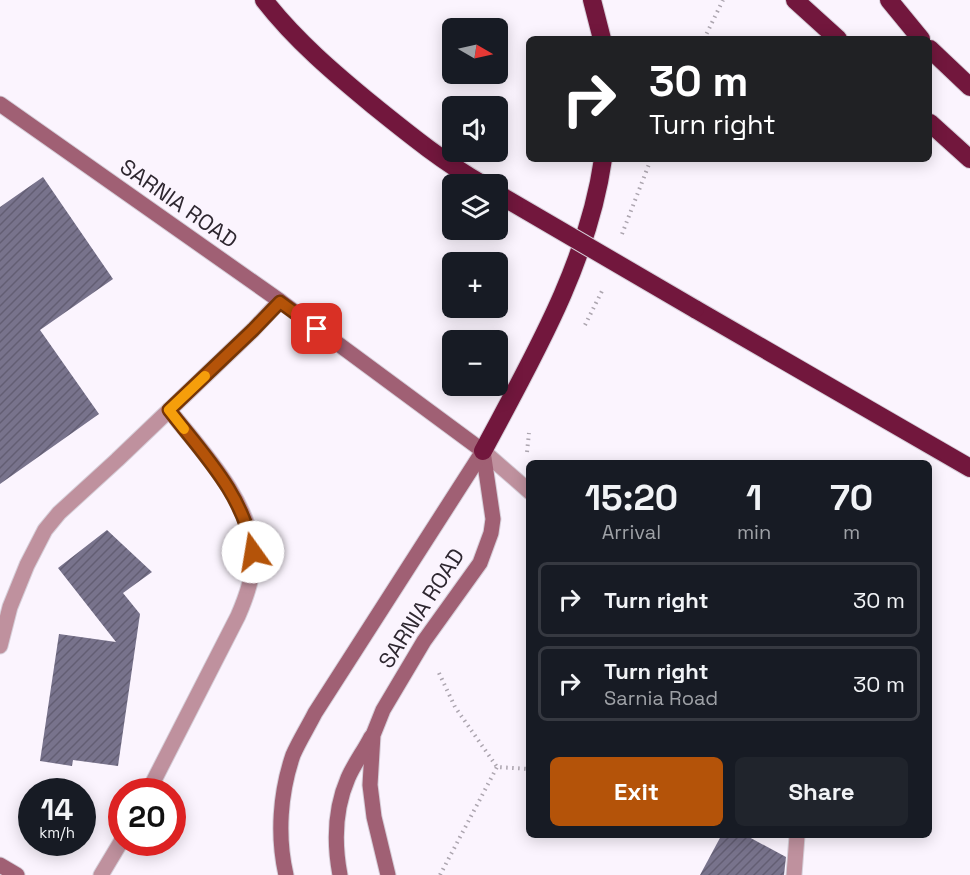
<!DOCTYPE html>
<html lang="en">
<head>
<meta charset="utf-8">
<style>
  :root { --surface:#171b24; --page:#20242c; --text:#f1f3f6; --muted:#9ea1a6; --line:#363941; --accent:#b45309 }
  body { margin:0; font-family:"Space Grotesk",sans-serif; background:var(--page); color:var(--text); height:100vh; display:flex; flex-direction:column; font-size:22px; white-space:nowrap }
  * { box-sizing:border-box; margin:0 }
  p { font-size:20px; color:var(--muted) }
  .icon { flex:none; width:33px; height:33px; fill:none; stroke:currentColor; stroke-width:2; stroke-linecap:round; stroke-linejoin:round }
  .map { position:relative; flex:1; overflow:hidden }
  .side { position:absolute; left:526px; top:460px; width:406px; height:378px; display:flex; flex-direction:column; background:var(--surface); border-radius:9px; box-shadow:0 3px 15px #0003 }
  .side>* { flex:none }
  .hud { position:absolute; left:526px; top:36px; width:406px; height:126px; border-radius:9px; box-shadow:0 3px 15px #0003; background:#202124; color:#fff; overflow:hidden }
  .needle { width:39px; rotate:99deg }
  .controls { position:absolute; left:442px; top:18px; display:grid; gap:12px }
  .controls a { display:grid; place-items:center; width:66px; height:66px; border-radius:9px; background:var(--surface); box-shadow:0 3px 15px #0003; font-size:30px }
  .speed { position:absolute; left:18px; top:778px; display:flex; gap:12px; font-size:30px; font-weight:700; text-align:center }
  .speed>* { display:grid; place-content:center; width:78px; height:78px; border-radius:50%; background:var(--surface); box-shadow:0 3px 15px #0003; line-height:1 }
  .speed small { font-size:15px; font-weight:400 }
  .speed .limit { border:9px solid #d22; background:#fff; color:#111 }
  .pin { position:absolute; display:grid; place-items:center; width:51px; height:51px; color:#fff; margin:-26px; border-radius:12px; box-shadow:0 3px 9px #0006 }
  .me { position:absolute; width:66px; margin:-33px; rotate:347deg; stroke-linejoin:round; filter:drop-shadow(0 0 4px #0008) }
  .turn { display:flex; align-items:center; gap:21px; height:126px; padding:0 24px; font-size:27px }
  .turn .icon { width:78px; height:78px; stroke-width:2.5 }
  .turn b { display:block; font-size:42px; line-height:51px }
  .eta { display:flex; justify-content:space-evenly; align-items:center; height:102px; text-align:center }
  .eta b { font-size:36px; font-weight:700; line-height:42px }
  .button { display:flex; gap:12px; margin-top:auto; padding:12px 24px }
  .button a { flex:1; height:69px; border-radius:9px; background:var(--accent); color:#fff; font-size:24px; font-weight:700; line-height:69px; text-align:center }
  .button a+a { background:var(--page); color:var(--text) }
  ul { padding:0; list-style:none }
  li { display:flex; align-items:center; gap:18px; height:75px; margin:0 12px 9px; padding:0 12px; border:3px solid var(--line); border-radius:9px }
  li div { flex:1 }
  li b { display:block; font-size:22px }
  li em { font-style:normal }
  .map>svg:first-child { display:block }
</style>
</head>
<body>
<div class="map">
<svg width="970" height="875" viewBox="0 0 970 875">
  <defs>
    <pattern id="building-hatch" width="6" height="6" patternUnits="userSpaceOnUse" patternTransform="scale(1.5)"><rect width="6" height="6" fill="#78738c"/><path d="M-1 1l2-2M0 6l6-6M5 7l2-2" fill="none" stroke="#635e73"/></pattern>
  </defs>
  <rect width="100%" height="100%" fill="#fbf4fe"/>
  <g fill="url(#building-hatch)">
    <polygon points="43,177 113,279 40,330 99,414 0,484 0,207"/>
    <polygon points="107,530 152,572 123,593 140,614 118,766 73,760 72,766 40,761 59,634 116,642 58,568"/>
    <polygon points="721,836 747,836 786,857 784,875 700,875"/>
  </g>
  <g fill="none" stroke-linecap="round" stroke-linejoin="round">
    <defs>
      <g id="lane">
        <polyline points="483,451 530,492"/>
        <polyline points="0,646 10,607 27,565 45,530 59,513 117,460 253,330 280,301"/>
        <path d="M148 792 238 616C247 595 254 575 253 553 250 500 200 449 169 410"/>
        <polyline points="101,875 122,840"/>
        <polyline points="794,875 797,836"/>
      </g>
      <g id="secondary">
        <polyline points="0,104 280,301 483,451 493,519 491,533 480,563 424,641 383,710 373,735 370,785 374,817 388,875"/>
        <polyline points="0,865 17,875"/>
        <path d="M286 875C277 836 280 793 293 755 299 741 308 727 315 713L483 451"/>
        <path d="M340 875C334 843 335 808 348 778 354 764 364 751 371 737"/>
      </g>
      <g id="highway">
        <path d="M264 0C295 40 335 74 374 106 410 135 442 161 482 184"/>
        <polyline points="592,0 602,39"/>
        <polyline points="795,0 838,39"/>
        <polyline points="889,0 921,39"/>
        <polyline points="930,49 970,87"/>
        <polyline points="930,123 970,159"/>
        <polyline points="695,309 970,468"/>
        <path d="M483 451C532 359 588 264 603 159"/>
      </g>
    </defs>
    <use href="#lane" stroke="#d6cfd9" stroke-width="17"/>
    <use href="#secondary" stroke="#d6cfd9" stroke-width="17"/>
    <use href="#highway" stroke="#d6cfd9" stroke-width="20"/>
    <g stroke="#aca5af" stroke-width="4" stroke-dasharray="1.5 4.5" stroke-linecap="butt">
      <polyline points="704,39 723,0"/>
      <polyline points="622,234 651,159"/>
      <polyline points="585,325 603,289"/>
      <polyline points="527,452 529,433"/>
      <polyline points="439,673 455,707 497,767 530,769"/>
      <polyline points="440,875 497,767"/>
    </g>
    <use href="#lane" stroke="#bf919e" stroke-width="15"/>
    <use href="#secondary" stroke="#a06074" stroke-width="15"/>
    <use href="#highway" stroke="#72173d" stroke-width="18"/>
    <defs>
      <polyline id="highway-bridge" points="498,194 695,309"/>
    </defs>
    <use href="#highway-bridge" stroke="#d6cfd9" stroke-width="20" stroke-linecap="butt"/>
    <use href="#highway-bridge" stroke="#72173d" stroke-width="18"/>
  </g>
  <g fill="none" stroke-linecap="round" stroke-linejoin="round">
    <defs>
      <path id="route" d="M253 552C244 495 203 454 169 410L253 330 280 302 317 329"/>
    </defs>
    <use href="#route" stroke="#753606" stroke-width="15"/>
    <use href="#route" stroke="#b45309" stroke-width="10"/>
    <polyline stroke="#f59e0b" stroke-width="10" points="184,429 169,410 205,376"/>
  </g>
  <g text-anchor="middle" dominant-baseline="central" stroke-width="5" stroke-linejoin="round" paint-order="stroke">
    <g font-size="22" fill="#2e2730" stroke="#fbf4fe">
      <text transform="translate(179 203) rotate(35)">SARNIA ROAD</text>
      <text transform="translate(421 608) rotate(-57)">SARNIA ROAD</text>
    </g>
  </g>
</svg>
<div class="controls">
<a><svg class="needle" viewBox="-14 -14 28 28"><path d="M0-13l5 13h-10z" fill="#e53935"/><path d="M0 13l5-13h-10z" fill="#9ea1a6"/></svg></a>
<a><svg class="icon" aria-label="sound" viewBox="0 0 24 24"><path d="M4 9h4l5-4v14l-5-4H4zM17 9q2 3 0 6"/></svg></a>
<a><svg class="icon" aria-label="layers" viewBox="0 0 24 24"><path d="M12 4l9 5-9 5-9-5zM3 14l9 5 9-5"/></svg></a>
<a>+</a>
<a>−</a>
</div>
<div class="speed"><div>14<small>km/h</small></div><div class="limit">20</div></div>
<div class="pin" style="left:317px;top:329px;background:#d93025"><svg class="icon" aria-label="arrive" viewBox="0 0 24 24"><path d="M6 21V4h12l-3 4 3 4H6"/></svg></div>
<svg class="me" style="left:253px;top:552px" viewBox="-20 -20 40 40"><circle r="19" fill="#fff"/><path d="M0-13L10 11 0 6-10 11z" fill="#b45309"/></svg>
<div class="hud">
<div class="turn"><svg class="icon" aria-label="right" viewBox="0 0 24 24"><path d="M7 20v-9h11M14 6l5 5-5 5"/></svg><div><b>30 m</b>Turn right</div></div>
</div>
<section class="side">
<div class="eta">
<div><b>15:20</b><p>Arrival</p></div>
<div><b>1</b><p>min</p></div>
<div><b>70</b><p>m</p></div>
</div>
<ul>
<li><svg class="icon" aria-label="right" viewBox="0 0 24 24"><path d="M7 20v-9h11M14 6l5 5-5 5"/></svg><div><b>Turn right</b></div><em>30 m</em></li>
<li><svg class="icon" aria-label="right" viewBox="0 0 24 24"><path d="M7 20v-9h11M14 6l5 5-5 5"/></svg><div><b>Turn right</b><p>Sarnia Road</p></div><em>30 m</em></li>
</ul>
<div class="button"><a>Exit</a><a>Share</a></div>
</section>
</div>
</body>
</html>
